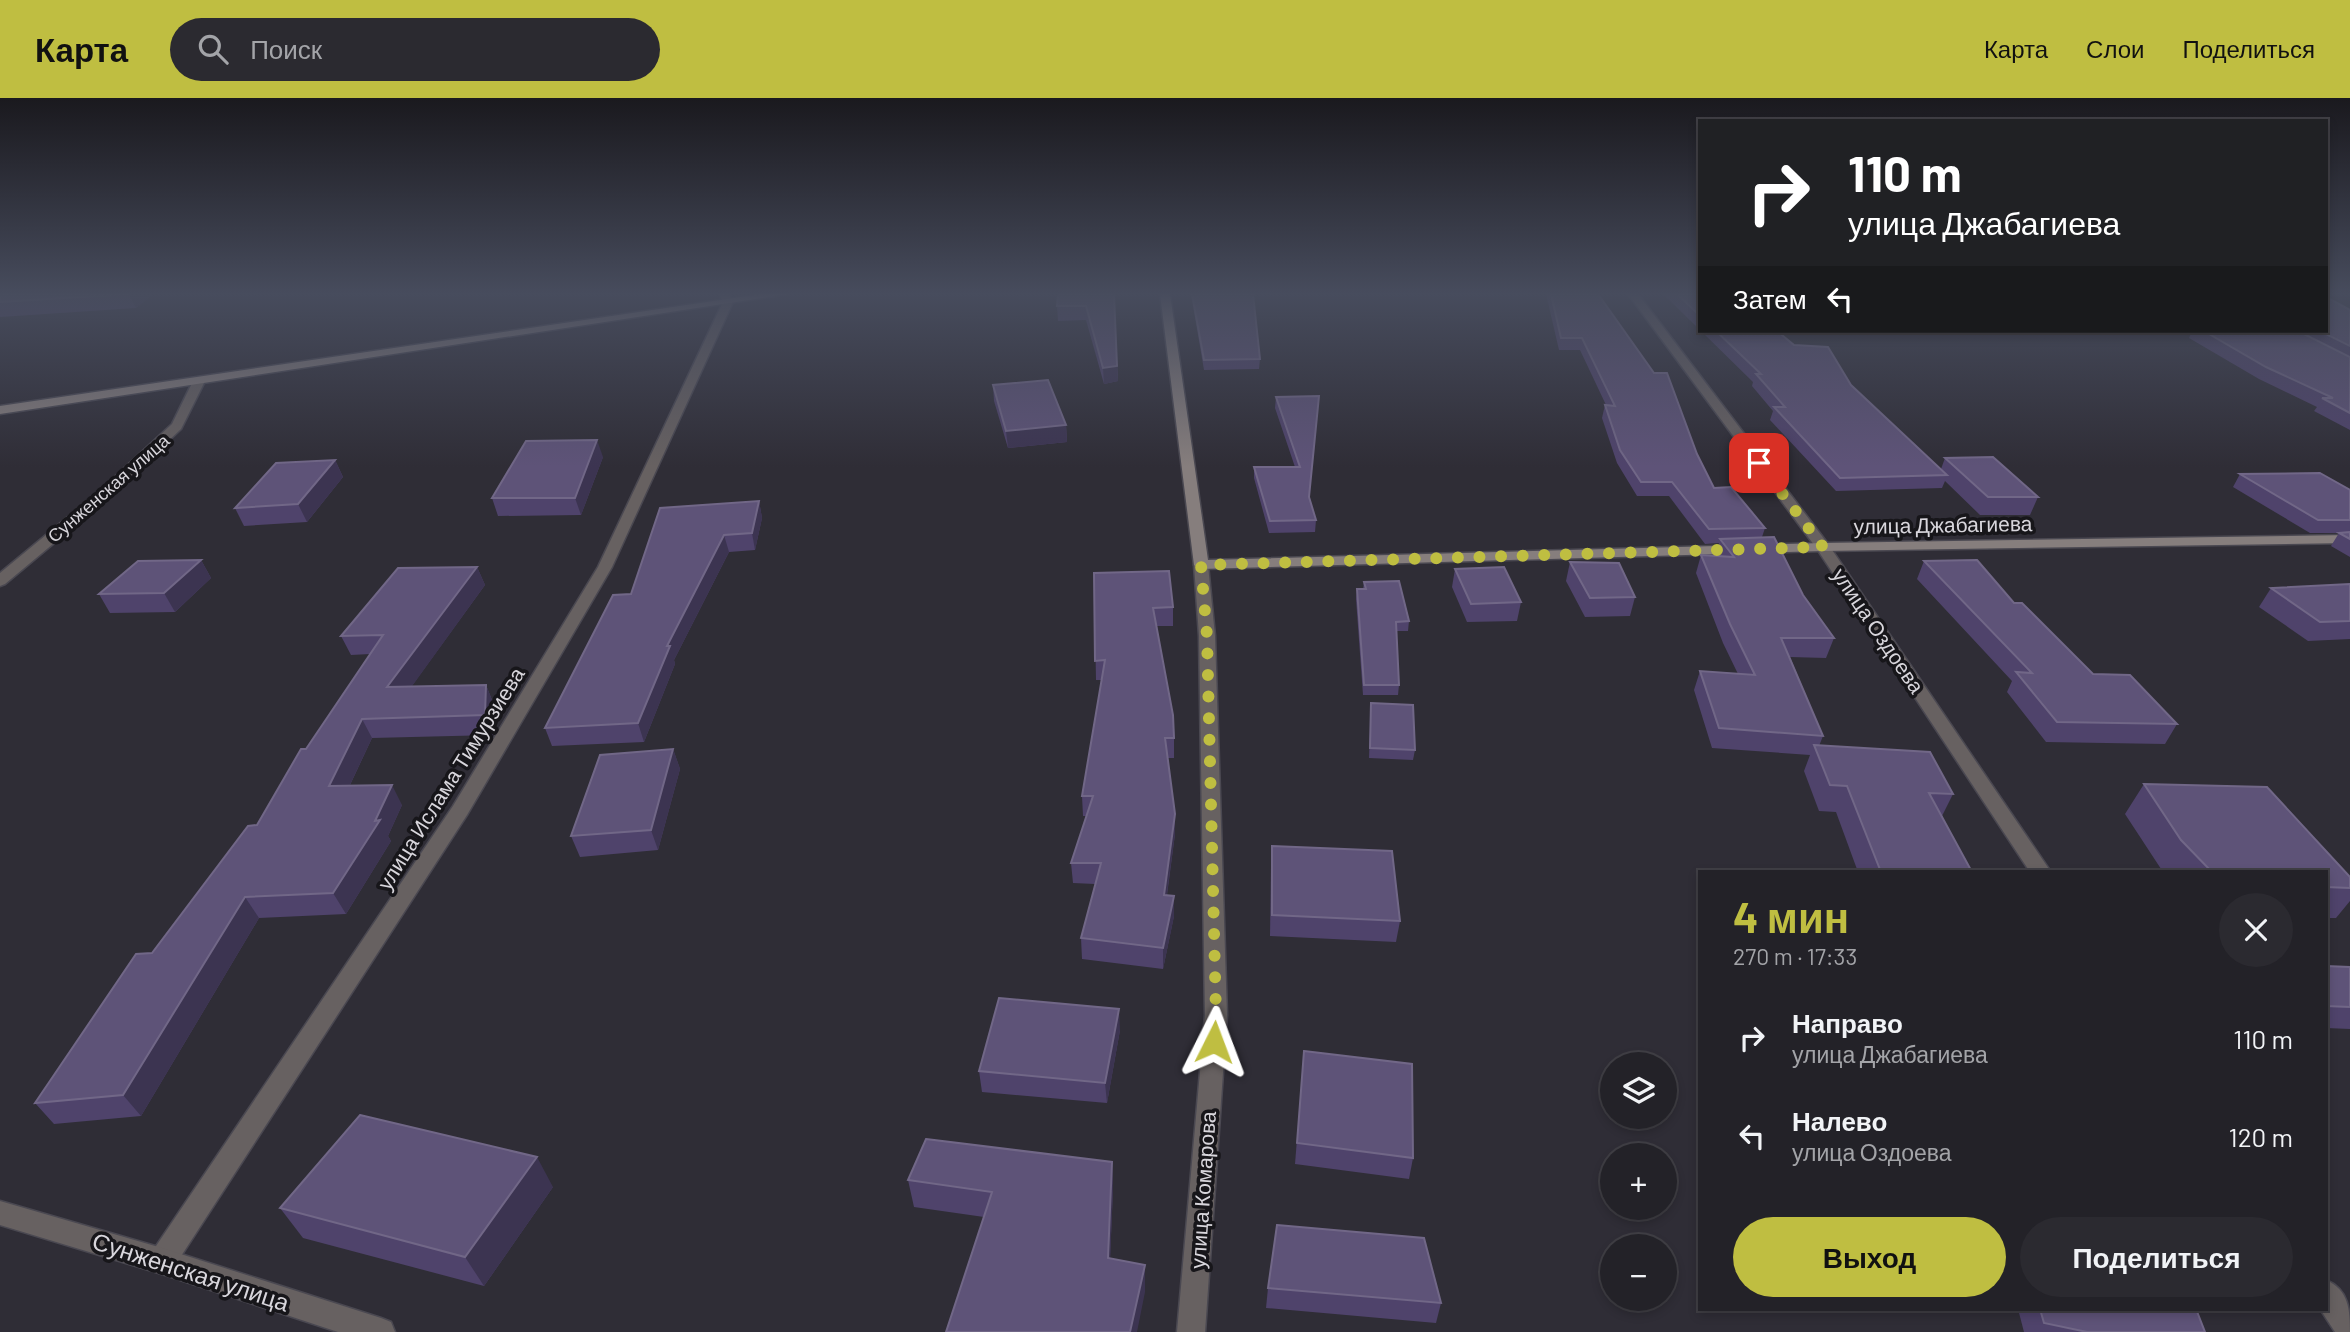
<!DOCTYPE html>
<html lang="ru">
<head>
<meta charset="utf-8">
<style>
  :root { --surface:#232228; --page:#2b2a30; --text:#f1f3f6; --muted:#a3a4a8; --line:#403f45; --accent:#bfbe41 }
  body { margin:0; font-family:Barlow,sans-serif; background:var(--page); color:var(--text); height:100vh; display:flex; flex-direction:column; font-size:26px; white-space:nowrap }
  * { box-sizing:border-box; margin:0 }
  p { font-size:23px; color:var(--muted) }
  .icon { flex:none; width:38px; height:38px; fill:none; stroke:currentColor; stroke-width:2; stroke-linecap:round; stroke-linejoin:round }
  .map { position:relative; flex:1; overflow:hidden }
  .details { position:absolute; left:1698px; top:772px; width:630px; height:441px; display:flex; flex-direction:column; background:var(--surface); border-radius:0px; box-shadow:0 4px 10px #0003,0 0 0 2px var(--line) }
  .details>* { flex:none }
  .hud { position:absolute; left:1698px; top:21px; width:630px; height:214px; border-radius:0px; box-shadow:0 4px 10px #0003,0 0 0 2px var(--line); background:#202124; color:#fff; overflow:hidden }
  .fabs { position:absolute; left:1600px; top:954px; display:grid; gap:14px }
  .fabs a { display:grid; place-items:center; width:77px; height:77px; border-radius:50%; background:var(--surface); box-shadow:0 4px 10px #0003,0 0 0 2px var(--line); font-size:35px }
  .pin { position:absolute; display:grid; place-items:center; width:60px; height:60px; color:#fff; margin:-30px; border-radius:14px; box-shadow:0 4px 10px #0006 }
  .me { position:absolute; width:77px; margin:-38px; rotate:3deg; stroke-linejoin:round; filter:drop-shadow(0 0 5px #0008) }
  .turn { display:flex; align-items:center; gap:24px; height:147px; padding:0 35px; font-size:32px }
  .turn .icon { width:91px; height:91px; stroke-width:2.5 }
  .turn b { display:block; font-size:49px; line-height:60px }
  .then { display:flex; align-items:center; height:66px; padding:0 35px; background:#0003; gap:14px; font-size:26px }
  .round { display:grid; place-items:center; flex:none; width:74px; height:74px; border-radius:37px; background:var(--page) }
  .head { display:flex; align-items:center; justify-content:space-between; height:119px; padding:0 35px }
  h1 { font-size:42px; font-weight:700; line-height:52px; color:var(--accent) }
  .cta { display:flex; gap:14px; margin-top:auto; padding:14px 35px }
  .cta a { flex:1; height:80px; border-radius:42px; background:var(--accent); color:#111; font-size:28px; font-weight:700; line-height:80px; text-align:center }
  .cta a+a { background:var(--page); color:var(--text) }
  ul { padding:0; list-style:none }
  li { display:flex; align-items:center; gap:21px; height:98px; padding:0 35px }
  li div { flex:1 }
  li b { display:block; font-size:26px }
  li em { font-style:normal }
  header { display:flex; align-items:center; gap:42px; box-sizing:border-box; height:98px; padding:0 35px; background:var(--accent); color:#111 }
  header strong { font-size:33px }
  nav { display:flex; gap:38px; margin-inline-start:auto; font-size:24px }
  .search { width:490px; height:63px; background:var(--page); display:flex; align-items:center; gap:18px; box-sizing:border-box; padding:0 24px; border-radius:38px; color:var(--muted); font-size:26px }
  .map>svg:first-child { display:block }
</style>
</head>
<body>
<header>
<strong>Карта</strong>
<div class="search"><svg class="icon" aria-label="search" viewBox="0 0 24 24"><circle cx="10" cy="10" r="6"/><path d="M15 15l6 6"/></svg>Поиск</div>
<nav><a>Карта</a><a>Слои</a><a>Поделиться</a></nav>
</header>
<div class="map">
<svg width="2350" height="1234" viewBox="0 0 2350 1234">
  <rect width="100%" height="100%" fill="#2f2d36"/>
  <g fill="none" stroke-linecap="round" stroke-linejoin="round">
    <defs>
      <g id="minor">
        <polygon points="719,196 729,196 733,204 612,469 467,717 172,1172 162,1176 152,1172 148,1163 152,1154 453,708 598,469 723,204"/>
        <polygon points="1628,196 1638,196 1828,446 2051,774 2030,774 1817,451"/>
        <polygon points="1201,463 1208,467 1215,538 1227,917 1205,1234 1177,1234 1205,917 1199,538 1194,467"/>
        <path d="M2326 1182C2349 1192 2350 1212 2350 1234H2335L2320 1211H2326Z"/>
      </g>
      <g id="tertiary">
        <polygon points="199,280 205,283 181,331 108,400 5,486 0,488 0,475 98,394 172,326 193,283"/>
        <polygon points="0,1103 162,1150 381,1220 391,1224 395,1234 338,1234 162,1176 0,1127"/>
      </g>
      <g id="secondary">
        <polygon points="761,196 788,196 0,316 0,308"/>
        <polygon points="1160,196 1170,196 1208,462 1823,445 2350,437 2350,445 1823,453 1201,471 1194,467"/>
      </g>
    </defs>
    <use href="#minor" stroke="#4a4851" stroke-width="3"/>
    <use href="#tertiary" stroke="#4a4851" stroke-width="3"/>
    <use href="#secondary" stroke="#4a4851" stroke-width="3"/>
    <use href="#minor" fill="#676161" fill-rule="evenodd"/>
    <use href="#tertiary" fill="#676161" fill-rule="evenodd"/>
    <use href="#secondary" fill="#867e7d" fill-rule="evenodd"/>
  </g>
  <g fill="#4f436b">
    <polygon points="0,196 153,196 136,210 0,219"/>
    <polygon points="1114,196 1118,283 1104,286 1086,222 1058,223 1057,208"/>
    <polygon points="1191,196 1253,196 1260,261 1259,271 1204,272"/>
    <polygon points="1546,196 1598,196 1697,356 1714,390 1765,430 1762,439 1834,540 1826,560 1790,559 1823,638 1819,648 1953,696 1942,718 1972,774 1858,774 1836,714 1819,713 1804,673 1810,657 1712,650 1694,592 1700,573 1738,576 1723,545 1696,475 1701,457 1715,458 1719,445 1705,446 1669,398 1637,398 1617,365 1602,320 1605,307 1606,307 1580,252 1559,252"/>
    <polygon points="1663,196 1699,196 1699,231"/>
    <polygon points="2350,212 2350,332 2314,313 2317,309 2259,281 2189,240 2192,233 2326,233"/>
    <polygon points="1701,233 1777,233 1794,247 1851,287 1941,371 1945,360 2038,399 2030,417 1980,417 1945,383 1942,390 1836,393 1770,322 1773,313 1752,288 1753,284"/>
    <polygon points="993,287 1066,327 1067,344 1008,350 994,303"/>
    <polygon points="1319,298 1309,400 1316,422 1315,434 1269,435 1254,380 1254,369 1295,369 1275,310 1276,299"/>
    <polygon points="603,359 581,417 498,418 492,400"/>
    <polygon points="335,362 343,379 307,424 244,428 235,410"/>
    <polygon points="2240,376 2350,392 2350,459 2331,448 2339,435 2310,435 2233,389"/>
    <polygon points="759,403 762,420 755,452 729,454 674,562 675,566 644,644 552,648 545,630 631,496"/>
    <polygon points="201,462 211,480 175,514 110,515 99,496"/>
    <polygon points="1924,463 2093,576 2177,626 2165,646 2046,644 2007,594 2012,583 1917,481"/>
    <polygon points="1570,464 1635,499 1630,518 1585,519 1566,483"/>
    <polygon points="477,469 485,487 411,589 486,587 494,607 493,637 372,640 350,687 402,707 388,738 391,743 346,816 259,820 141,1018 54,1026 35,1005 152,855 257,727 370,556 351,557 341,538"/>
    <polygon points="1455,471 1521,504 1517,523 1467,524 1452,489"/>
    <polygon points="1094,475 1173,509 1173,528 1157,528 1174,640 1174,660 1168,660 1175,736 1167,797 1174,798 1174,818 1163,871 1082,861 1081,840 1095,786 1073,785 1071,765 1086,718 1083,718 1082,698 1102,582 1096,582"/>
    <polygon points="1364,484 1409,523 1408,533 1396,533 1399,587 1398,597 1363,597 1356,501 1357,491 1363,491"/>
    <polygon points="2350,486 2350,541 2308,543 2259,509 2271,490"/>
    <polygon points="1371,605 1415,652 1413,662 1369,660"/>
    <polygon points="673,651 680,671 658,752 580,759 571,738"/>
    <polygon points="2144,686 2350,779 2350,803 2336,820 2326,820 2326,774 2163,774 2125,716"/>
    <polygon points="1272,748 1400,823 1396,844 1270,838 1271,768"/>
    <polygon points="2326,868 2350,869 2350,931 2326,930"/>
    <polygon points="1120,932 1107,1005 982,994 979,973"/>
    <polygon points="1304,953 1413,1060 1409,1081 1295,1066"/>
    <polygon points="1112,1064 1113,1091 1110,1161 1145,1167 1145,1194 984,1119 914,1109 908,1082"/>
    <polygon points="553,1089 484,1188 303,1140 280,1110"/>
    <polygon points="1268,1190 1441,1205 1436,1225 1266,1210"/>
    <polygon points="2018,1211 2196,1211 2205,1234 2024,1234"/>
  </g>
  <g fill="#3c3451">
    <polygon points="129,196 153,196 136,210"/>
    <polygon points="1117,268 1118,283 1104,286 1103,270"/>
    <polygon points="1066,327 1067,344 1008,350 1006,333"/>
    <polygon points="597,342 603,359 581,417 575,400"/>
    <polygon points="335,362 343,379 307,424 298,406"/>
    <polygon points="759,403 762,420 755,452 752,435"/>
    <polygon points="724,437 729,454 674,562 675,566 644,644 638,625 667,548"/>
    <polygon points="201,462 211,480 175,514 164,495"/>
    <polygon points="477,469 485,487 397,609 387,589"/>
    <polygon points="486,587 494,607 493,637 485,617"/>
    <polygon points="362,621 372,640 340,708 329,688"/>
    <polygon points="673,651 680,671 658,752 651,732"/>
    <polygon points="392,687 402,707 388,738 391,743 346,816 333,795 375,723"/>
    <polygon points="1175,716 1175,736 1164,817 1164,797"/>
    <polygon points="1174,798 1174,818 1163,871 1163,850"/>
    <polygon points="245,799 259,820 141,1018 123,997"/>
    <polygon points="1119,911 1120,932 1107,1005 1105,985"/>
    <polygon points="537,1059 553,1089 484,1188 465,1159"/>
    <polygon points="1112,1064 1113,1091 1109,1187 1108,1160"/>
    <polygon points="1145,1167 1145,1194 1137,1234 1130,1234"/>
  </g>
  <g fill="#5e5378" stroke="#716787" stroke-width="2">
    <polygon points="0,196 129,196 0,204"/>
    <polygon points="1058,196 1114,196 1117,268 1103,270 1086,208 1057,208"/>
    <polygon points="1192,196 1253,196 1260,261 1204,262"/>
    <polygon points="1551,196 1598,196 1654,275 1667,275 1697,356 1714,390 1731,389 1765,430 1709,431 1672,384 1641,384 1620,352 1605,307 1615,308 1582,240 1561,240"/>
    <polygon points="1677,196 1699,196 1699,217"/>
    <polygon points="2326,199 2350,212 2350,248 2320,233 2326,233"/>
    <polygon points="1716,233 1777,233 1794,247 1828,249 1851,287 1947,377 1840,380 1774,309 1785,309 1756,276 1761,276"/>
    <polygon points="2204,233 2298,233 2350,259 2350,315 2322,300 2333,300 2266,269"/>
    <polygon points="1048,282 1066,327 1006,333 993,287"/>
    <polygon points="1319,298 1309,399 1316,422 1270,423 1254,369 1300,369 1276,299"/>
    <polygon points="597,342 575,400 492,400 526,343"/>
    <polygon points="1993,359 2038,399 1988,399 1945,360"/>
    <polygon points="335,362 298,406 235,410 276,365"/>
    <polygon points="2320,375 2350,392 2350,422 2318,422 2240,376"/>
    <polygon points="759,403 752,435 724,437 667,548 670,548 638,625 545,630 613,497 631,496 660,410"/>
    <polygon points="2350,434 2350,441 2339,435"/>
    <polygon points="1774,439 1803,497 1834,540 1781,540 1823,638 1719,630 1700,573 1755,577 1730,526 1701,457 1734,459 1720,441"/>
    <polygon points="201,462 164,495 99,496 138,463"/>
    <polygon points="1977,462 2014,505 2022,505 2093,576 2130,577 2177,626 2057,624 2016,574 2032,575 1924,463"/>
    <polygon points="1570,464 1619,465 1635,499 1590,500"/>
    <polygon points="477,469 387,589 486,587 485,617 362,621 329,688 392,687 375,723 380,722 333,795 245,799 123,997 35,1005 136,856 152,855 248,728 257,727 301,651 306,651 383,537 341,538 398,470"/>
    <polygon points="1504,469 1521,504 1471,506 1455,471"/>
    <polygon points="1169,473 1173,509 1153,510 1173,617 1174,640 1165,640 1175,716 1164,797 1174,798 1163,850 1081,840 1101,765 1071,765 1093,698 1082,698 1105,562 1095,563 1094,475"/>
    <polygon points="1399,483 1409,523 1396,524 1399,587 1364,587 1357,491 1366,491 1364,484"/>
    <polygon points="2350,486 2350,523 2320,524 2271,490"/>
    <polygon points="1371,605 1413,607 1415,652 1370,650"/>
    <polygon points="1814,647 1930,654 1953,696 1929,695 1972,774 1881,774 1847,688 1830,687"/>
    <polygon points="673,651 651,732 571,738 600,657"/>
    <polygon points="2144,686 2267,689 2350,779 2350,790 2326,789 2326,774 2212,774 2181,742"/>
    <polygon points="1272,748 1392,753 1400,823 1272,817"/>
    <polygon points="2326,868 2350,869 2350,909 2326,908"/>
    <polygon points="999,900 1119,911 1105,985 979,973"/>
    <polygon points="1304,953 1412,966 1413,1060 1297,1045"/>
    <polygon points="360,1017 537,1059 465,1159 280,1110"/>
    <polygon points="926,1041 1112,1064 1108,1160 1145,1167 1130,1234 946,1234 992,1094 908,1082"/>
    <polygon points="1277,1127 1424,1140 1441,1205 1268,1190"/>
    <polygon points="2040,1211 2196,1211 2205,1234 2087,1234 2044,1225"/>
  </g>
  <linearGradient id="sky" x2="0" y2="1"><stop stop-color="#1a191e"/><stop offset="0.53" stop-color="#474c5d"/><stop offset="1" stop-color="#474c5d" stop-opacity="0"/></linearGradient>
  <rect width="2350" height="369" fill="url(#sky)"/>
  <g fill="none" stroke-linecap="round" stroke-linejoin="round">
    <polyline stroke="#bfbe41" stroke-width="12" stroke-dasharray="0 21.6" points="1214,944 1216,917 1207,538 1201,467 1823,449 1759,365"/>
  </g>
  <g text-anchor="middle" dominant-baseline="central" stroke-width="7" stroke-linejoin="round" paint-order="stroke">
    <g font-size="18" fill="#d8d6dc" stroke="#17161a">
      <text transform="translate(108 390) rotate(-41)">Сунженская улица</text>
    </g>
    <g font-size="21" fill="#d8d6dc" stroke="#17161a">
      <text transform="translate(1943 426) rotate(-1)">улица Джабагиева</text>
      <text transform="translate(1879 532) rotate(56)">улица Оздоева</text>
      <text transform="translate(450 680) rotate(-58)">улица Ислама Тимурзиева</text>
      <text transform="translate(1202 1092) rotate(-86)">улица Комарова</text>
    </g>
    <g font-size="24" fill="#d8d6dc" stroke="#17161a">
      <text transform="translate(191 1173) rotate(18)">Сунженская улица</text>
    </g>
  </g>
</svg>
<div class="fabs">
<a><svg class="icon" aria-label="layers" viewBox="0 0 24 24"><path d="M12 4l9 5-9 5-9-5zM3 14l9 5 9-5"/></svg></a>
<a>+</a>
<a>−</a>
</div>
<div class="pin" style="left:1759px;top:365px;background:#d93025"><svg class="icon" aria-label="arrive" viewBox="0 0 24 24"><path d="M6 21V4h12l-3 4 3 4H6"/></svg></div>
<svg class="me" style="left:1214px;top:944px" viewBox="-20 -20 40 40"><path d="M0-17L14 15 0 8-14 15z" fill="#bfbe41" stroke="#fff" stroke-width="4"/></svg>
<div class="hud">
<div class="turn"><svg class="icon" aria-label="right" viewBox="0 0 24 24"><path d="M7 20v-9h11M14 6l5 5-5 5"/></svg><div><b>110 m</b>улица Джабагиева</div></div>
<div class="then">Затем<svg class="icon" aria-label="left" viewBox="0 0 24 24"><path d="M17 20v-9H6M10 6l-5 5 5 5"/></svg></div>
</div>
<section class="details">
<div class="head"><div><h1>4 мин</h1><p>270 m · 17:33</p></div><a class="round"><svg class="icon" aria-label="close" viewBox="0 0 24 24"><path d="M6 6l12 12M18 6L6 18"/></svg></a></div>
<ul>
<li><svg class="icon" aria-label="right" viewBox="0 0 24 24"><path d="M7 20v-9h11M14 6l5 5-5 5"/></svg><div><b>Направо</b><p>улица Джабагиева</p></div><em>110 m</em></li>
<li><svg class="icon" aria-label="left" viewBox="0 0 24 24"><path d="M17 20v-9H6M10 6l-5 5 5 5"/></svg><div><b>Налево</b><p>улица Оздоева</p></div><em>120 m</em></li>
</ul>
<div class="cta"><a>Выход</a><a>Поделиться</a></div>
</section>
</div>
</body>
</html>
